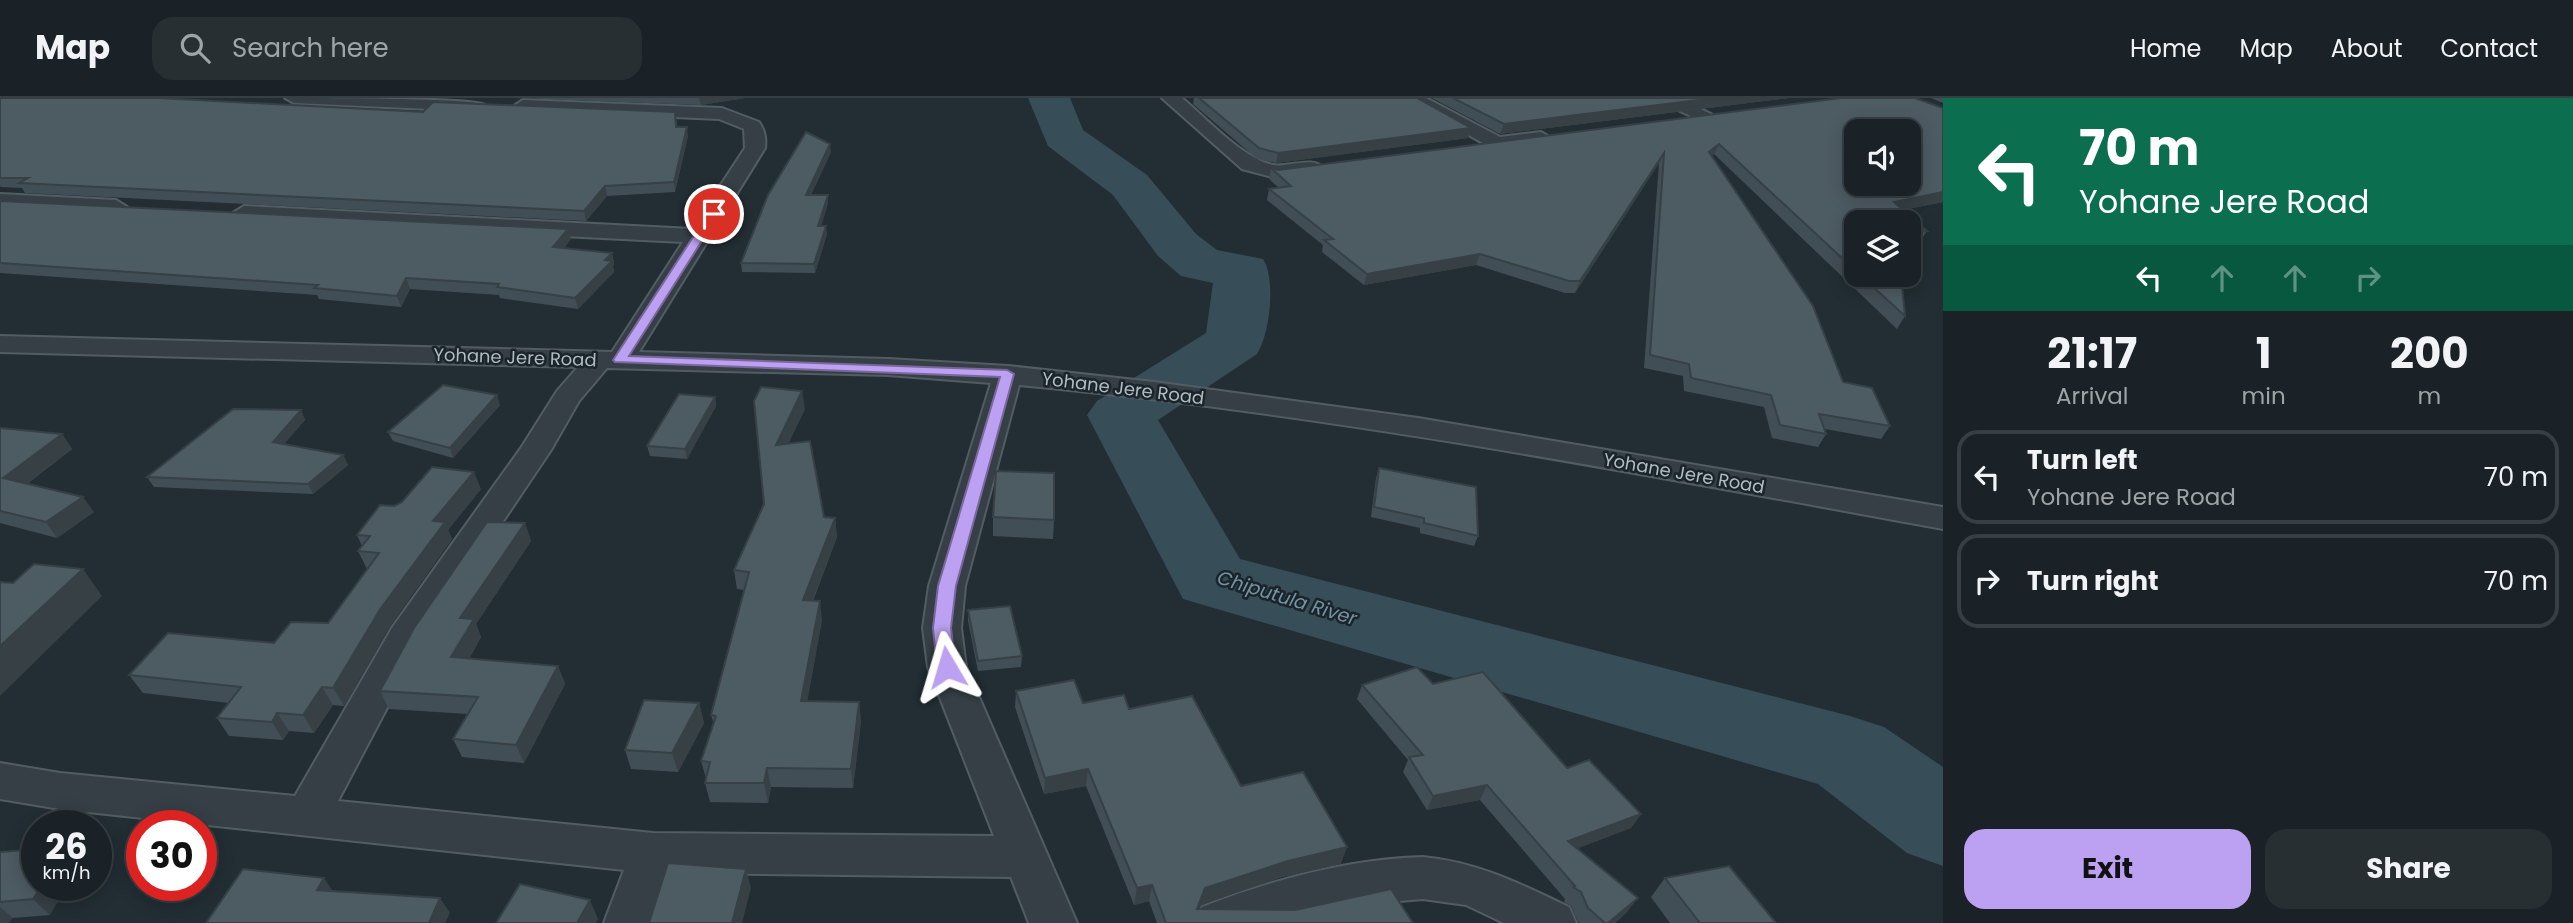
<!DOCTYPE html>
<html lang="en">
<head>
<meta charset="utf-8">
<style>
  :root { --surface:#1a2227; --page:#272f33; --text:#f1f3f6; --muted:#9fa4a7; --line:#383f44; --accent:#bca0f2 }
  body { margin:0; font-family:Poppins,sans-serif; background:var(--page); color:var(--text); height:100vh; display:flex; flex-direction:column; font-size:26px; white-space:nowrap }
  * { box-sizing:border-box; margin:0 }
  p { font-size:23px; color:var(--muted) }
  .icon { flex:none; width:38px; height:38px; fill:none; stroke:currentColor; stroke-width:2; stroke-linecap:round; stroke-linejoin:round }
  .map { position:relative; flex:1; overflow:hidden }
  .drawer { display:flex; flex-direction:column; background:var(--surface); width:630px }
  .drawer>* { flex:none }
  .top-card { background:#0b6e4f; color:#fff; overflow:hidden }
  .fabs { position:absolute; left:1844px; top:21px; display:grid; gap:14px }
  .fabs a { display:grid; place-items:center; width:77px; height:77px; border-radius:14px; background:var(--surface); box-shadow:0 4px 18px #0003,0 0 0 2px var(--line); font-size:35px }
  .speed { position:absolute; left:21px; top:712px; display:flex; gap:14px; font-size:35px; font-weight:700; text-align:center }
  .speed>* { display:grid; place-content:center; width:91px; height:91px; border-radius:50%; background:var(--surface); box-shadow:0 4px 18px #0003,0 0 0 2px var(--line); line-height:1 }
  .speed small { font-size:18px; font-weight:400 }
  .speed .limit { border:10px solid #d22; background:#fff; color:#111 }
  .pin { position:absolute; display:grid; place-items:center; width:60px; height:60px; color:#fff; margin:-30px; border:4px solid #fff; border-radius:50%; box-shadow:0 2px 7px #0007 }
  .me { position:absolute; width:77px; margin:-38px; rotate:353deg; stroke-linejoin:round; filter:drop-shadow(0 0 5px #0008) }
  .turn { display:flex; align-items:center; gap:24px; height:147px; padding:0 21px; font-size:32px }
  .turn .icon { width:91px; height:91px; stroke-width:2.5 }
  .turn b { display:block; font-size:49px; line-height:60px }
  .lanes { display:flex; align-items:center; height:66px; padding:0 21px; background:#0003; justify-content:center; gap:35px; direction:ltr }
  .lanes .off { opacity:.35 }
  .eta { display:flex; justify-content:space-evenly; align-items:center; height:119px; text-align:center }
  .eta b { font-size:42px; font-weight:700; line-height:49px }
  .button { display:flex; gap:14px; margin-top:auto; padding:14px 21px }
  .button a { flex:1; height:80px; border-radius:21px; background:var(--accent); color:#111; font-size:28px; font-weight:700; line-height:80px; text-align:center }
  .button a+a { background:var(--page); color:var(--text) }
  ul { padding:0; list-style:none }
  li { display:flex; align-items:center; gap:21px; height:94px; margin:0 14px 10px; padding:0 7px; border:4px solid var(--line); border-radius:21px }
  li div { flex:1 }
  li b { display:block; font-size:26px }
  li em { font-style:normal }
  header { display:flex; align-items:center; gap:42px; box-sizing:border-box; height:98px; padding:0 35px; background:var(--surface); border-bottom:2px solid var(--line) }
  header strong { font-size:33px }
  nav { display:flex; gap:38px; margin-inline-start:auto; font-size:24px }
  .search { width:490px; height:63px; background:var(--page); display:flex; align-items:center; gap:18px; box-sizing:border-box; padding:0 24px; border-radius:21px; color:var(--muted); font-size:26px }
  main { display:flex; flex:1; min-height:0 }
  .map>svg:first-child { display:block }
</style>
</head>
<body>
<header>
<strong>Map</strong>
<div class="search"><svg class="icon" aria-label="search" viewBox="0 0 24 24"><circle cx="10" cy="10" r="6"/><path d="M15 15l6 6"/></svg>Search here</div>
<nav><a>Home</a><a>Map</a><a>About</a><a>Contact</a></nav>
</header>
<main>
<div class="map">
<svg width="1943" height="825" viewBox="0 0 1943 825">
  <rect width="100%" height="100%" fill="#222e34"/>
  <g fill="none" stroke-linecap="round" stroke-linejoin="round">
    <path fill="#374e59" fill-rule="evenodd" d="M1028 0H1070L1083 32 1147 77 1196 136 1217 152 1263 161C1276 181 1270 236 1257 256L1158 322 1240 461 1850 618 1884 629 1943 669V768L1907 755 1818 686 1183 501 1087 317 1097 303 1206 235 1213 185 1181 178 1158 158 1113 97 1048 48Z"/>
    <defs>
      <g id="minor">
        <path d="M285 0C312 0 475 0 485 7L476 13 294 5Z"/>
        <path d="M1162 0H1182C1206 20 1243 61 1273 67 1287 70 1315 57 1324 71L1314 77 1276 80 1242 71Z"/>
        <polygon points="1403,0 1426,0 1500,39 1541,34 1551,40 1541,46 1490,49"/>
        <polygon points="1653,0 1678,0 1717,19 1715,23 1701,23"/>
        <path d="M523 2 722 10 759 24C765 33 766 40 765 50L639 254 888 261 1008 268 1154 284 1418 320 1943 409V431C1636 375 1330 316 1019 287L965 488 961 530 966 569 1077 825H1029L1011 779 669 775 652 825H604L624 772 60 711 0 701V665L60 675 295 698 392 530 521 350 557 293 578 269 0 254V238L612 254 683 144 244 122 233 115 244 108 692 131 745 50 744 31 719 21 516 12 514 8ZM607 270 888 277 991 285 929 488 923 530 928 569 994 738 653 735 338 703 420 547 551 352 579 303Z"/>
        <polygon points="0,96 116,102 127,109 116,116 0,110"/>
        <path d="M1423 759C1477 764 1521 786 1569 809L1576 825H1504L1466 807 1423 801 1364 806 1289 825H1195L1202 809C1272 782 1348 761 1423 759Z"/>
      </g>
    </defs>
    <use href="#minor" stroke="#525d63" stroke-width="4"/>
    <use href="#minor" fill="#353f45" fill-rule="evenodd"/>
  </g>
  <g fill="#424e55">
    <polygon points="0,0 677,23 677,29 688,38 675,94 607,98 586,123 25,95 22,90 1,89 0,88"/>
    <polygon points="515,0 745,0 701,7"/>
    <polygon points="1194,0 1417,0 1471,30 1468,40 1276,65 1257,61 1193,6"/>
    <polygon points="1432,0 1789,0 1500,36"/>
    <polygon points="1931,0 1943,0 1943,5"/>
    <polygon points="1943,10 1943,104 1903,112 1927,133 1920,144 1909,143 1909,124 1857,124 1857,177 1901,177 1905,218 1897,231 1714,56 1712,58 1843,284 1890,328 1881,341 1825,331 1826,336 1818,349 1772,340 1764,309 1684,293 1683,278 1644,270 1659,65 1575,195 1565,195 1476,167 1364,187 1322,154 1323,147 1267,102 1269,91 1279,90 1269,81 1271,70 1278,72"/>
    <polygon points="831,54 811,97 828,105 821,128 827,136 815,175 742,174 741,165"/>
    <polygon points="0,103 568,131 571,141 564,150 612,155 614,166 613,168 614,174 578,211 500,200 499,197 410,191 401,209 319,201 317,197 0,175"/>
    <polygon points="715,299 716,308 687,361 650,358 647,348"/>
    <polygon points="754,303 805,311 788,346 824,419 835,420 837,439 813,503 822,522 807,603 859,604 861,623 853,690 771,689 768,705 710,704 705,685 706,680 701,663 714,626 711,617 744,492 737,491 734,472 764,406"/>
    <polygon points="500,307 453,360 393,343 388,334"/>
    <polygon points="301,312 305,322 284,346 343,357 348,367 313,396 154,389 147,379"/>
    <polygon points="0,330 62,336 72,351 27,386 94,414 57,440 0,425"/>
    <polygon points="1379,370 1478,438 1474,448 1420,435 1420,430 1371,419 1376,380"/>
    <polygon points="481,391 448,432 452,441 390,528 344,608 333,607 314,635 289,633 283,642 229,638 217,620 229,605 143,595 129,577 274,545 328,525 367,471 358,453 362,448 357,437 394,408"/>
    <polygon points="993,419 1054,422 1053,441 993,438"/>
    <polygon points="525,425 531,443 476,526 481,539 469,561 558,568 565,586 524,665 462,659 453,641 468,616 389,611 380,593"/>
    <polygon points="968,512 1022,558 1021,569 978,573 968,523"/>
    <polygon points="1433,586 1641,716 1631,730 1578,750 1627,814 1615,825 1580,825 1578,824 1571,808 1564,804 1565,801 1480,702 1427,712 1403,674 1408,662 1357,601 1362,587"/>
    <polygon points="1016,593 1129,611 1241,688 1341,766 1282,779 1201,807 1199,811 1413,825 1157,825 1149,803 1134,807 1086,688 1044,696 1015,609"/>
    <polygon points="699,605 704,625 678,674 631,671 625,652"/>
    <polygon points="0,754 50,817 13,820 0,825"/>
    <polygon points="1665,780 1776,825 1670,825 1651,799"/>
  </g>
  <g fill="#364045">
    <polygon points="699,0 745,0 701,7"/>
    <polygon points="1715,0 1789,0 1500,36 1504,26"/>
    <polygon points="687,29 688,38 675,94 674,84"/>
    <polygon points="1471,30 1468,40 1276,65 1278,55"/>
    <polygon points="830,46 831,54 807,105 806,97"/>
    <polygon points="1719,46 1714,56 1705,64 1709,54"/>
    <polygon points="1664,55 1659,65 1575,195 1580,183"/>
    <polygon points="605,88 607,98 586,123 584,113"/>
    <polygon points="1943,94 1943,104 1888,115 1894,104"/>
    <polygon points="828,97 828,105 819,136 818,128"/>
    <polygon points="826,128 827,136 815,175 814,166"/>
    <polygon points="568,131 571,141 556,160 553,149"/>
    <polygon points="612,155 614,166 613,168 614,174 578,211 575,200 605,162"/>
    <polygon points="1480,156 1476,167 1364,187 1367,176"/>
    <polygon points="406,180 410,191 401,209 397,198"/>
    <polygon points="802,293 805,311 778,366 776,347"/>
    <polygon points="497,297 500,307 453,360 450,350"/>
    <polygon points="715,299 716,308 687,361 685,351"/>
    <polygon points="301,312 305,322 278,353 273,344"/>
    <polygon points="62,336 72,351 14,395 3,380"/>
    <polygon points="343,357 348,367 313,396 308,386"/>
    <polygon points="474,374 481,391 448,432 452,441 390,528 344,608 333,590 433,423"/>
    <polygon points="83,399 94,414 57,440 46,424"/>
    <polygon points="835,420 837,439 805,522 803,502"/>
    <polygon points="525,425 531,443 476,526 481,539 460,578 451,559 460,520"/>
    <polygon points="83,471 102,498 0,598 0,548"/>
    <polygon points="820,503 822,522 804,622 801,603"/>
    <polygon points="558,568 565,586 524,665 516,647"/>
    <polygon points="322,589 333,607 314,635 303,617"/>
    <polygon points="859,604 861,623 853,690 851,671"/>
    <polygon points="699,605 704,625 678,674 672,655"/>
    <polygon points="277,615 289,633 283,642 272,624"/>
    <polygon points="767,670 771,689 768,705 764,685"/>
    <polygon points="1088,671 1086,688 1044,696 1045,680"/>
    <polygon points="1487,687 1480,702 1427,712 1433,698"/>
    <polygon points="1641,716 1631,730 1560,757 1568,743"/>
    <polygon points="1347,749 1341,766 1282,779 1201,807 1194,825 1197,811 1205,790 1288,763"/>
    <polygon points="746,771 751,790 742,825 732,825"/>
    <polygon points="324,780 335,796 317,792"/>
    <polygon points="1152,787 1149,803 1134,807 1137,790"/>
    <polygon points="42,788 67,788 50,817 33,801"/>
    <polygon points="440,800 450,815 445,825 429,825"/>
    <polygon points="1638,800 1627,814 1615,825 1608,825"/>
    <polygon points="590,802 598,821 596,825 577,825"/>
    <polygon points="0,809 13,820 9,825 0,825"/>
  </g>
  <g fill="#4d5b63" stroke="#364045" stroke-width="2" fill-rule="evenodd">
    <polygon points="0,0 159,0 423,14 433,4 675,14 676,29 687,29 674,84 605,88 584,113 19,85 28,80 0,80"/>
    <polygon points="1199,0 1417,0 1471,30 1278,55 1259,50"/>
    <polygon points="1453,0 1715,0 1504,26"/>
    <path d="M1841 0H1915L1943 10V94L1894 104 1927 133 1909 131V124H1857V174L1719 46 1709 54 1813 208 1843 284 1872 290 1890 328 1819 316 1826 336 1780 327 1771 297 1691 280 1689 266 1650 257 1664 55 1580 183H1569L1480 156 1367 176 1324 142 1333 141 1269 91 1291 88 1271 70 1278 72ZM1857 33H1909V86H1857Z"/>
    <polygon points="806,34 830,46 806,97 828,97 818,128 826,128 814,166 741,165 768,97"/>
    <polygon points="0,103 568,131 553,149 612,155 605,162 612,163 575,200 497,189 499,186 406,180 397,198 314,190 318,187 0,165"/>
    <polygon points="1860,177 1901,177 1905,218"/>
    <polygon points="443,287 497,297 450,350 388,334"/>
    <polygon points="761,289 802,293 776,347 810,343 824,419 835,420 803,502 820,503 801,603 859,604 851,671 767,670 764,685 705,685 710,664 701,663 716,618 711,617 749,474 734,472 764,406 754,303"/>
    <polygon points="679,296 715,299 685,351 647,348"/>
    <polygon points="233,311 301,312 273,344 343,357 308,386 147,379"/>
    <polygon points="0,330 62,336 3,380 83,399 46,424 0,413"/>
    <polygon points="432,369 474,374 433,423 445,424 381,510 333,590 322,589 303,617 277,615 272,624 217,620 241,589 129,577 168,535 274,545 291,524 328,525 379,455 358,453 370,438 357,437 380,407 394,408 402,404"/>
    <polygon points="1379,370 1476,389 1478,438 1424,425 1424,420 1374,409"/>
    <polygon points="996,373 1054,375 1054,422 993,419"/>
    <polygon points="487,424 525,425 460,520 474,521 451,559 558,568 516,647 453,641 478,599 380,593 414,530"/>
    <polygon points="34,466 83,471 0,548 0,484 13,485"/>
    <polygon points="1010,508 1022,558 978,563 968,512"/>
    <polygon points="1417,569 1433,586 1483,574 1567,670 1589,662 1641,716 1568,743 1638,800 1608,825 1605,825 1588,810 1581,794 1573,789 1575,788 1487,687 1433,698 1409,659 1423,657 1362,587"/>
    <polygon points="1074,582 1083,605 1124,597 1129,611 1192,598 1241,688 1303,674 1347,749 1288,763 1205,790 1197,811 1295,812 1391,791 1413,825 1166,825 1152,787 1137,790 1088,671 1045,680 1016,593"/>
    <polygon points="644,602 699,605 672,655 625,652"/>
    <polygon points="37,751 37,788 42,788 33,801 0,804 0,754"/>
    <polygon points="668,765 746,771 732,825 649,825"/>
    <polygon points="1729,768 1776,825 1700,825 1665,780"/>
    <polygon points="243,771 324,780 317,792 440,800 429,825 206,825"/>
    <polygon points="520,786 590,802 577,825 496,825"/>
  </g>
  <polygon fill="#bca0f2" stroke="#7a689d" stroke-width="2" points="714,113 719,116 629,258 1007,272 1014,276 956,488 951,530 956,569 953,574 947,576 937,569 933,530 938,488 1000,279 615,264 613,262 708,116"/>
  <g text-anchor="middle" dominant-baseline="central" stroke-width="5" stroke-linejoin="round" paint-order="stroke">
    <g font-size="18" fill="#afbbc2" stroke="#1b242a">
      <text transform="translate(515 259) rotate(2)">Yohane Jere Road</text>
      <text transform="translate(1123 290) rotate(7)">Yohane Jere Road</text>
      <text transform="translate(1684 375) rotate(10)">Yohane Jere Road</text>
    </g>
    <g font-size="19" font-style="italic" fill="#7393a2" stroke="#1b242a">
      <text transform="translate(1287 500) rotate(17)">Chiputula River</text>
    </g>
  </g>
</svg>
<div class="fabs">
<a><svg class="icon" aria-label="sound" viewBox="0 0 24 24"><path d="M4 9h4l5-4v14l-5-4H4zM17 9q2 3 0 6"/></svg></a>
<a><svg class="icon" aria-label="layers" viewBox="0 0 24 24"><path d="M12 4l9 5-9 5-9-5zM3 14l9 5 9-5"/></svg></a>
</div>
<div class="speed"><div>26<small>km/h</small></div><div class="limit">30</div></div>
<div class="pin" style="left:714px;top:116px;background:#d93025"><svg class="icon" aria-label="arrive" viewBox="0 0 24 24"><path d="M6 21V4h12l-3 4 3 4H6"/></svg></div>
<svg class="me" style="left:947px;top:569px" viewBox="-20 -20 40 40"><path d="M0-17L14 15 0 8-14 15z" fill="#bca0f2" stroke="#fff" stroke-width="4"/></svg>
</div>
<section class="drawer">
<div class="top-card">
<div class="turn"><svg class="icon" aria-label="left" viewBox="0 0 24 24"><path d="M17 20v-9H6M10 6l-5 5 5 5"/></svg><div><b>70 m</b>Yohane Jere Road</div></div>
<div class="lanes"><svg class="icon" aria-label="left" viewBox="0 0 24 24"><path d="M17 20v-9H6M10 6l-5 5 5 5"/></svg><svg class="icon off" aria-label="ahead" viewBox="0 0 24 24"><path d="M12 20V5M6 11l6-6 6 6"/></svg><svg class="icon off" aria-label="ahead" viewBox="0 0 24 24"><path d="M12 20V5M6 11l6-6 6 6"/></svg><svg class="icon off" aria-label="right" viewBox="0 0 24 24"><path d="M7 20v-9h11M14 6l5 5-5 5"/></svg></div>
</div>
<div class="eta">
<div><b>21:17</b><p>Arrival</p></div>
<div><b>1</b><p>min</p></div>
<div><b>200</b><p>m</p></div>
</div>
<ul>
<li><svg class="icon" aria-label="left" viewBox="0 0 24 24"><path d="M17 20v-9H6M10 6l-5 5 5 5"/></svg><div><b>Turn left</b><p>Yohane Jere Road</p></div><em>70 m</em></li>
<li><svg class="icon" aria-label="right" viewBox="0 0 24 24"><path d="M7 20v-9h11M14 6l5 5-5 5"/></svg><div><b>Turn right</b></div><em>70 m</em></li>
</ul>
<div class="button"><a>Exit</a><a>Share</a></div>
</section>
</main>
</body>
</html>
